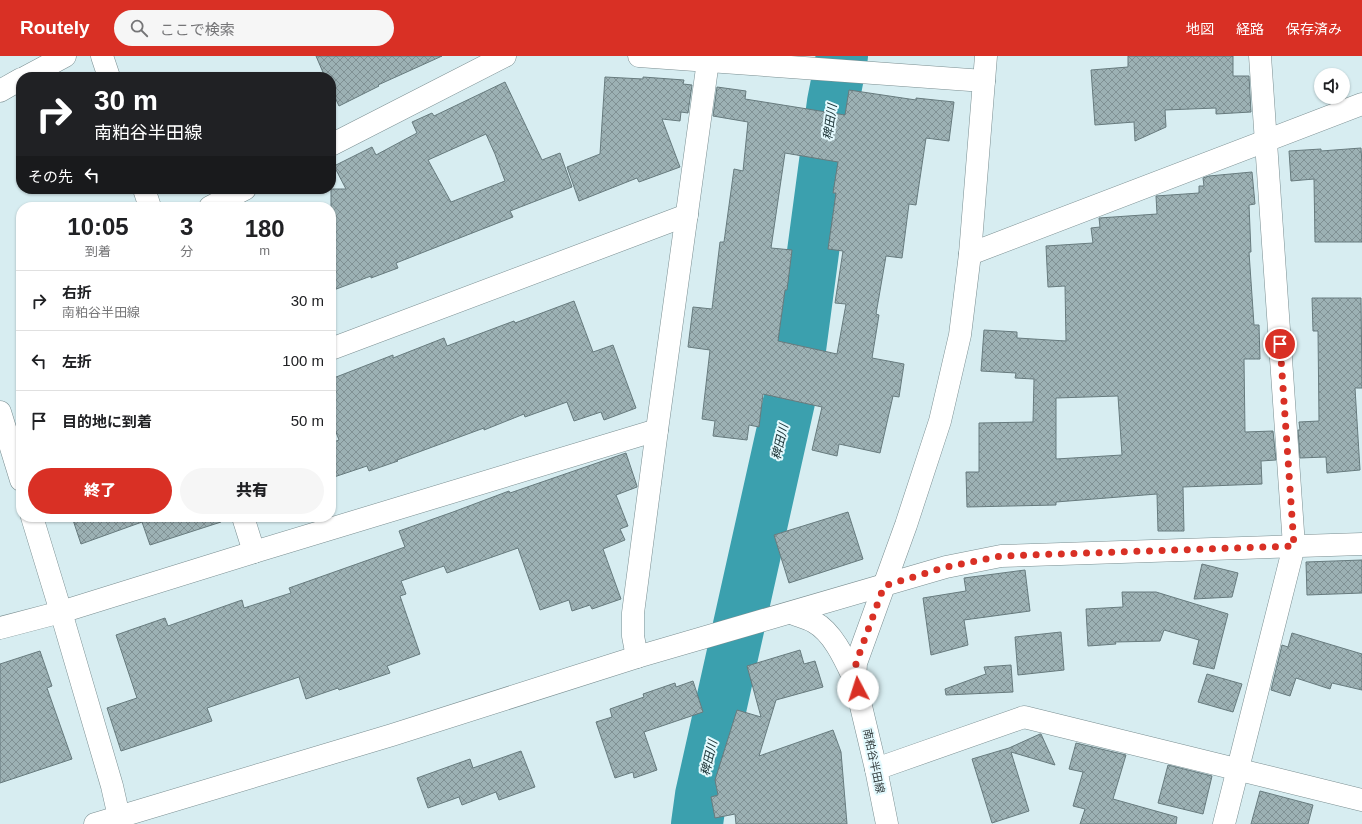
<!DOCTYPE html>
<html lang="ja">
<head>
<meta charset="utf-8">
<style>
  :root { --surface:#fff; --page:#f6f6f6; --text:#202124; --muted:#757577; --line:#e0e0e0; --accent:#d93025 }
  body { margin:0; font-family:Helvetica,"Noto Sans JP",sans-serif; background:var(--page); color:var(--text); height:100vh; display:flex; flex-direction:column; font-size:15px; white-space:nowrap }
  * { box-sizing:border-box; margin:0 }
  p { font-size:13px; color:var(--muted) }
  .icon { flex:none; width:22px; height:22px; fill:none; stroke:currentColor; stroke-width:2; stroke-linecap:round; stroke-linejoin:round }
  .map { position:relative; flex:1; overflow:hidden }
  .sheet { position:absolute; left:16px; top:146px; width:320px; height:320px; display:flex; flex-direction:column; background:var(--surface); border-radius:16px; box-shadow:0 1px 3px #0004 }
  .sheet>* { flex:none }
  .banner { position:absolute; left:16px; top:16px; width:320px; height:122px; border-radius:16px; box-shadow:0 1px 3px #0004; background:#202124; color:#fff; overflow:hidden }
  .fabs { position:absolute; left:1314px; top:12px; display:grid; gap:8px }
  .fabs a { display:grid; place-items:center; width:36px; height:36px; border-radius:50%; background:var(--surface); box-shadow:0 1px 3px #0004; font-size:20px }
  .pin { position:absolute; display:grid; place-items:center; width:34px; height:34px; color:#fff; margin:-17px; border:2px solid #fff; border-radius:50%; box-shadow:0 1px 4px #0007 }
  .me { position:absolute; width:44px; margin:-22px; rotate:355deg; stroke-linejoin:round; filter:drop-shadow(0 0 3px #0008) }
  .turn { display:flex; align-items:center; gap:14px; height:84px; padding:0 12px; font-size:18px }
  .turn .icon { width:52px; height:52px; stroke-width:2.5 }
  .turn b { display:block; font-size:28px; line-height:34px }
  .then { display:flex; align-items:center; height:38px; padding:0 12px; background:#0003; gap:8px; font-size:15px }
  .eta { display:flex; justify-content:space-evenly; align-items:center; height:68px; text-align:center }
  .eta b { font-size:24px; font-weight:800; line-height:28px }
  .cta { display:flex; gap:8px; margin-top:auto; padding:8px 12px }
  .cta a { flex:1; height:46px; border-radius:24px; background:var(--accent); color:#fff; font-size:16px; font-weight:800; line-height:46px; text-align:center }
  .cta a+a { background:var(--page); color:var(--text) }
  ul { padding:0; list-style:none }
  li { display:flex; align-items:center; gap:12px; height:60px; padding:0 12px; border-top:1px solid var(--line) }
  li div { flex:1 }
  li b { display:block; font-size:15px }
  li em { font-style:normal }
  header { display:flex; align-items:center; gap:24px; box-sizing:border-box; height:56px; padding:0 20px; background:var(--accent); color:#fff }
  header strong { font-size:19px }
  nav { display:flex; gap:22px; margin-inline-start:auto; font-size:14px }
  .search { width:280px; height:36px; background:var(--page); display:flex; align-items:center; gap:10px; box-sizing:border-box; padding:0 14px; border-radius:22px; color:var(--muted); font-size:15px }
  .map>svg:first-child { display:block }
</style>
</head>
<body>
<header>
<strong>Routely</strong>
<div class="search"><svg class="icon" aria-label="search" viewBox="0 0 24 24"><circle cx="10" cy="10" r="6"/><path d="M15 15l6 6"/></svg>ここで検索</div>
<nav><a>地図</a><a>経路</a><a>保存済み</a></nav>
</header>
<div class="map">
<svg width="1362" height="768" viewBox="0 0 1362 768">
  <defs>
    <pattern id="building-cross-hatch" width="8" height="8" patternUnits="userSpaceOnUse"><rect width="8" height="8" fill="#9cb1b4"/><path d="M0 0l8 8M0 8l8-8" fill="none" stroke="#809194"/></pattern>
  </defs>
  <rect width="100%" height="100%" fill="#d7edf1"/>
  <g fill="none" stroke-linecap="round" stroke-linejoin="round">
    <polyline stroke="#3ba0ae" stroke-width="52" points="697,768 701,739 799,301 833,46 842,0"/>
  </g>
  <g fill="url(#building-cross-hatch)" stroke="#677b7e" fill-rule="evenodd">
    <polygon points="316,0 442,0 378,29 379,30 339,50 331,33 331,21 325,21"/>
    <polygon points="1128,0 1233,0 1233,20 1249,20 1251,56 1216,58 1216,52 1165,54 1166,71 1135,85 1134,66 1095,69 1091,14 1128,11"/>
    <polygon points="605,21 643,23 643,21 684,24 683,28 692,29 688,57 681,56 680,65 662,63 680,111 639,126 637,122 579,145 567,111 600,98"/>
    <path d="M505 26 542 104 560 97 572 131 510 155 513 161 396 207 398 212 371 222V220L331 235V133H346L334 110 372 91 376 99 417 77 412 66 432 57 434 60ZM486 78 495 98 505 125 451 146 428 104Z"/>
    <path d="M717 31 746 35 745 43 845 59 849 34 916 44V42L954 46 949 85 926 82 916 149 909 148 902 202 886 200 876 258 879 259 872 302 904 308 899 341 893 340 880 397 839 388 837 400 812 394 822 351 763 338 759 371 749 369 747 384 713 380 715 365 702 363 710 294 688 291 693 251 712 253 720 186H724L734 113 743 115 748 66 713 60ZM785 97 838 106 833 137H836L828 193 843 195 835 247 846 248 837 298 778 285 785 234H787L792 194 771 192Z"/>
    <polygon points="1361,92 1362,108 1362,186 1315,186 1314,123 1291,125 1289,95 1321,93 1321,95"/>
    <path d="M1252 116 1255 148 1249 149 1251 196H1249L1254 269H1259L1260 303H1244L1245 376 1273 375 1276 404 1261 405 1262 428 1183 431 1184 475H1158L1157 438 1056 446V449L967 451 966 416H979V367L1033 366 1034 323 1015 322 1016 317 981 315 984 274 1017 276V282L1066 285 1065 230 1048 231 1046 190 1093 187 1091 172 1100 171 1099 162 1157 158 1156 140 1199 137V130H1204L1203 122 1209 120ZM1118 340 1122 399 1056 403V342Z"/>
    <polygon points="1312,242 1361,242 1362,332 1355,332 1360,414 1327,417 1326,401 1300,402 1298,374 1300,374 1299,366 1319,365 1318,275 1313,275"/>
    <polygon points="574,245 593,296 613,289 636,352 604,364 601,356 574,365 567,346 525,361 524,358 484,374 484,372 397,404 398,405 369,415 367,410 331,422 331,387 339,384 331,363 331,323 393,299 393,302 444,282 447,290 514,265 515,267"/>
    <polygon points="626,397 637,430 637,431 616,439 628,470 620,473 625,484 603,493 621,543 592,553 590,549 572,555 569,544 540,554 518,492 447,517 444,510 401,525 406,538 400,540 420,598 387,610 390,617 339,634 338,632 306,643 299,621 207,652 212,665 121,695 107,652 137,642 116,579 165,562 168,570 242,544 244,552 291,537 289,532 405,491 399,475 453,456 509,435 510,437"/>
    <polygon points="848,456 863,503 789,527 774,479"/>
    <polygon points="72,461 220,461 221,466 150,489 142,466 81,488"/>
    <polygon points="1362,504 1362,537 1307,539 1306,506"/>
    <polygon points="1202,508 1238,517 1232,541 1194,543"/>
    <polygon points="1025,514 1030,555 964,564 968,589 931,599 923,542 966,535 964,522"/>
    <polygon points="1122,536 1156,536 1228,558 1214,613 1193,608 1199,584 1164,574 1160,585 1115,586 1116,588 1088,590 1086,553 1123,551"/>
    <polygon points="1061,576 1064,614 1018,619 1015,581"/>
    <polygon points="1292,577 1362,598 1362,634 1332,627 1330,633 1296,622 1290,640 1271,634 1282,589 1288,591"/>
    <polygon points="800,594 804,608 815,605 823,631 776,644 759,700 833,674 841,696 847,768 736,768 735,758 715,762 711,741 718,739 715,724 737,654 761,661 747,610"/>
    <polygon points="40,595 52,630 47,632 72,703 0,727 0,608"/>
    <polygon points="1011,609 1013,636 946,639 945,633 986,618 984,611"/>
    <polygon points="1207,618 1242,628 1233,656 1198,646"/>
    <polygon points="693,625 703,656 644,676 657,714 634,722 633,716 615,722 596,666 612,661 610,653 644,641 643,638 675,627 676,631"/>
    <polygon points="1040,678 1041,678 1055,709 1011,696 1029,755 992,767 972,703 1009,692"/>
    <polygon points="1076,687 1126,699 1113,743 1177,761 1176,768 1080,768 1085,753 1073,750 1083,716 1069,713"/>
    <polygon points="521,695 535,731 499,744 496,736 462,749 459,741 428,752 417,722 470,703 473,712"/>
    <polygon points="1168,709 1212,720 1203,758 1158,747"/>
    <polygon points="1260,735 1313,749 1308,768 1251,768"/>
  </g>
  <g fill="none" stroke-linecap="round" stroke-linejoin="round">
    <defs>
      <g id="street">
        <polyline points="102,0 109,21"/>
        <polyline points="639,0 984,25"/>
        <polyline points="26,21 65,0"/>
        <polyline points="0,35 21,23"/>
        <polyline points="331,89 505,0"/>
        <polyline points="144,133 150,151"/>
        <polyline points="210,151 245,133"/>
        <polyline points="970,198 1362,48"/>
        <polyline points="331,293 687,159"/>
        <polyline points="243,461 254,496"/>
        <path d="M791 557C798 560 807 562 814 566 834 577 846 606 855 625"/>
        <polyline points="0,572 61,556 254,496 657,374"/>
        <polyline points="637,601 633,580 633,557 657,374 708,5"/>
        <polyline points="876,713 1024,661 1362,744"/>
        <polyline points="1224,768 1294,490 1260,0"/>
      </g>
      <g id="secondary">
        <polyline points="0,356 21,424"/>
        <polyline points="32,461 61,556 112,730 119,761"/>
        <polyline points="95,768 392,679 637,601 946,511 1001,500 1362,488"/>
        <polyline points="887,768 876,713 855,625 856,607 906,469 940,365 960,279 970,198 986,0"/>
      </g>
    </defs>
    <use href="#street" stroke="#7a8e91" stroke-width="23"/>
    <use href="#secondary" stroke="#7a8e91" stroke-width="23"/>
    <use href="#street" stroke="#fff" stroke-width="22"/>
    <use href="#secondary" stroke="#fff" stroke-width="22"/>
  </g>
  <g fill="none" stroke-linecap="round" stroke-linejoin="round">
    <polyline stroke="#d93025" stroke-width="7" stroke-dasharray="0 12.6" points="858,633 855,625 856,607 884,530 946,511 1001,500 1294,490 1280,288"/>
  </g>
  <g text-anchor="middle" dominant-baseline="central" stroke-width="4" stroke-linejoin="round" paint-order="stroke">
    <g font-size="11" fill="#343d3e" stroke="#e4fafe">
      <text transform="translate(874 705) rotate(78)">南粕谷半田線</text>
    </g>
    <g font-size="12" font-style="italic" fill="#1a3134" stroke="#e4fafe">
      <text transform="translate(830 66) rotate(-82)">稗田川</text>
      <text transform="translate(780 386) rotate(-77)">稗田川</text>
      <text transform="translate(709 702) rotate(-77)">稗田川</text>
    </g>
  </g>
</svg>
<div class="fabs">
<a><svg class="icon" aria-label="sound" viewBox="0 0 24 24"><path d="M4 9h4l5-4v14l-5-4H4zM17 9q2 3 0 6"/></svg></a>
</div>
<div class="pin" style="left:1280px;top:288px;background:#d93025"><svg class="icon" aria-label="arrive" viewBox="0 0 24 24"><path d="M6 21V4h12l-3 4 3 4H6"/></svg></div>
<svg class="me" style="left:858px;top:633px" viewBox="-20 -20 40 40"><circle r="19" fill="#fff"/><path d="M0-13L10 11 0 6-10 11z" fill="#d93025"/></svg>
<div class="banner">
<div class="turn"><svg class="icon" aria-label="right" viewBox="0 0 24 24"><path d="M7 20v-9h11M14 6l5 5-5 5"/></svg><div><b>30 m</b>南粕谷半田線</div></div>
<div class="then">その先<svg class="icon" aria-label="left" viewBox="0 0 24 24"><path d="M17 20v-9H6M10 6l-5 5 5 5"/></svg></div>
</div>
<section class="sheet">
<div class="eta">
<div><b>10:05</b><p>到着</p></div>
<div><b>3</b><p>分</p></div>
<div><b>180</b><p>m</p></div>
</div>
<ul>
<li><svg class="icon" aria-label="right" viewBox="0 0 24 24"><path d="M7 20v-9h11M14 6l5 5-5 5"/></svg><div><b>右折</b><p>南粕谷半田線</p></div><em>30 m</em></li>
<li><svg class="icon" aria-label="left" viewBox="0 0 24 24"><path d="M17 20v-9H6M10 6l-5 5 5 5"/></svg><div><b>左折</b></div><em>100 m</em></li>
<li><svg class="icon" aria-label="arrive" viewBox="0 0 24 24"><path d="M6 21V4h12l-3 4 3 4H6"/></svg><div><b>目的地に到着</b></div><em>50 m</em></li>
</ul>
<div class="cta"><a>終了</a><a>共有</a></div>
</section>
</div>
</body>
</html>
